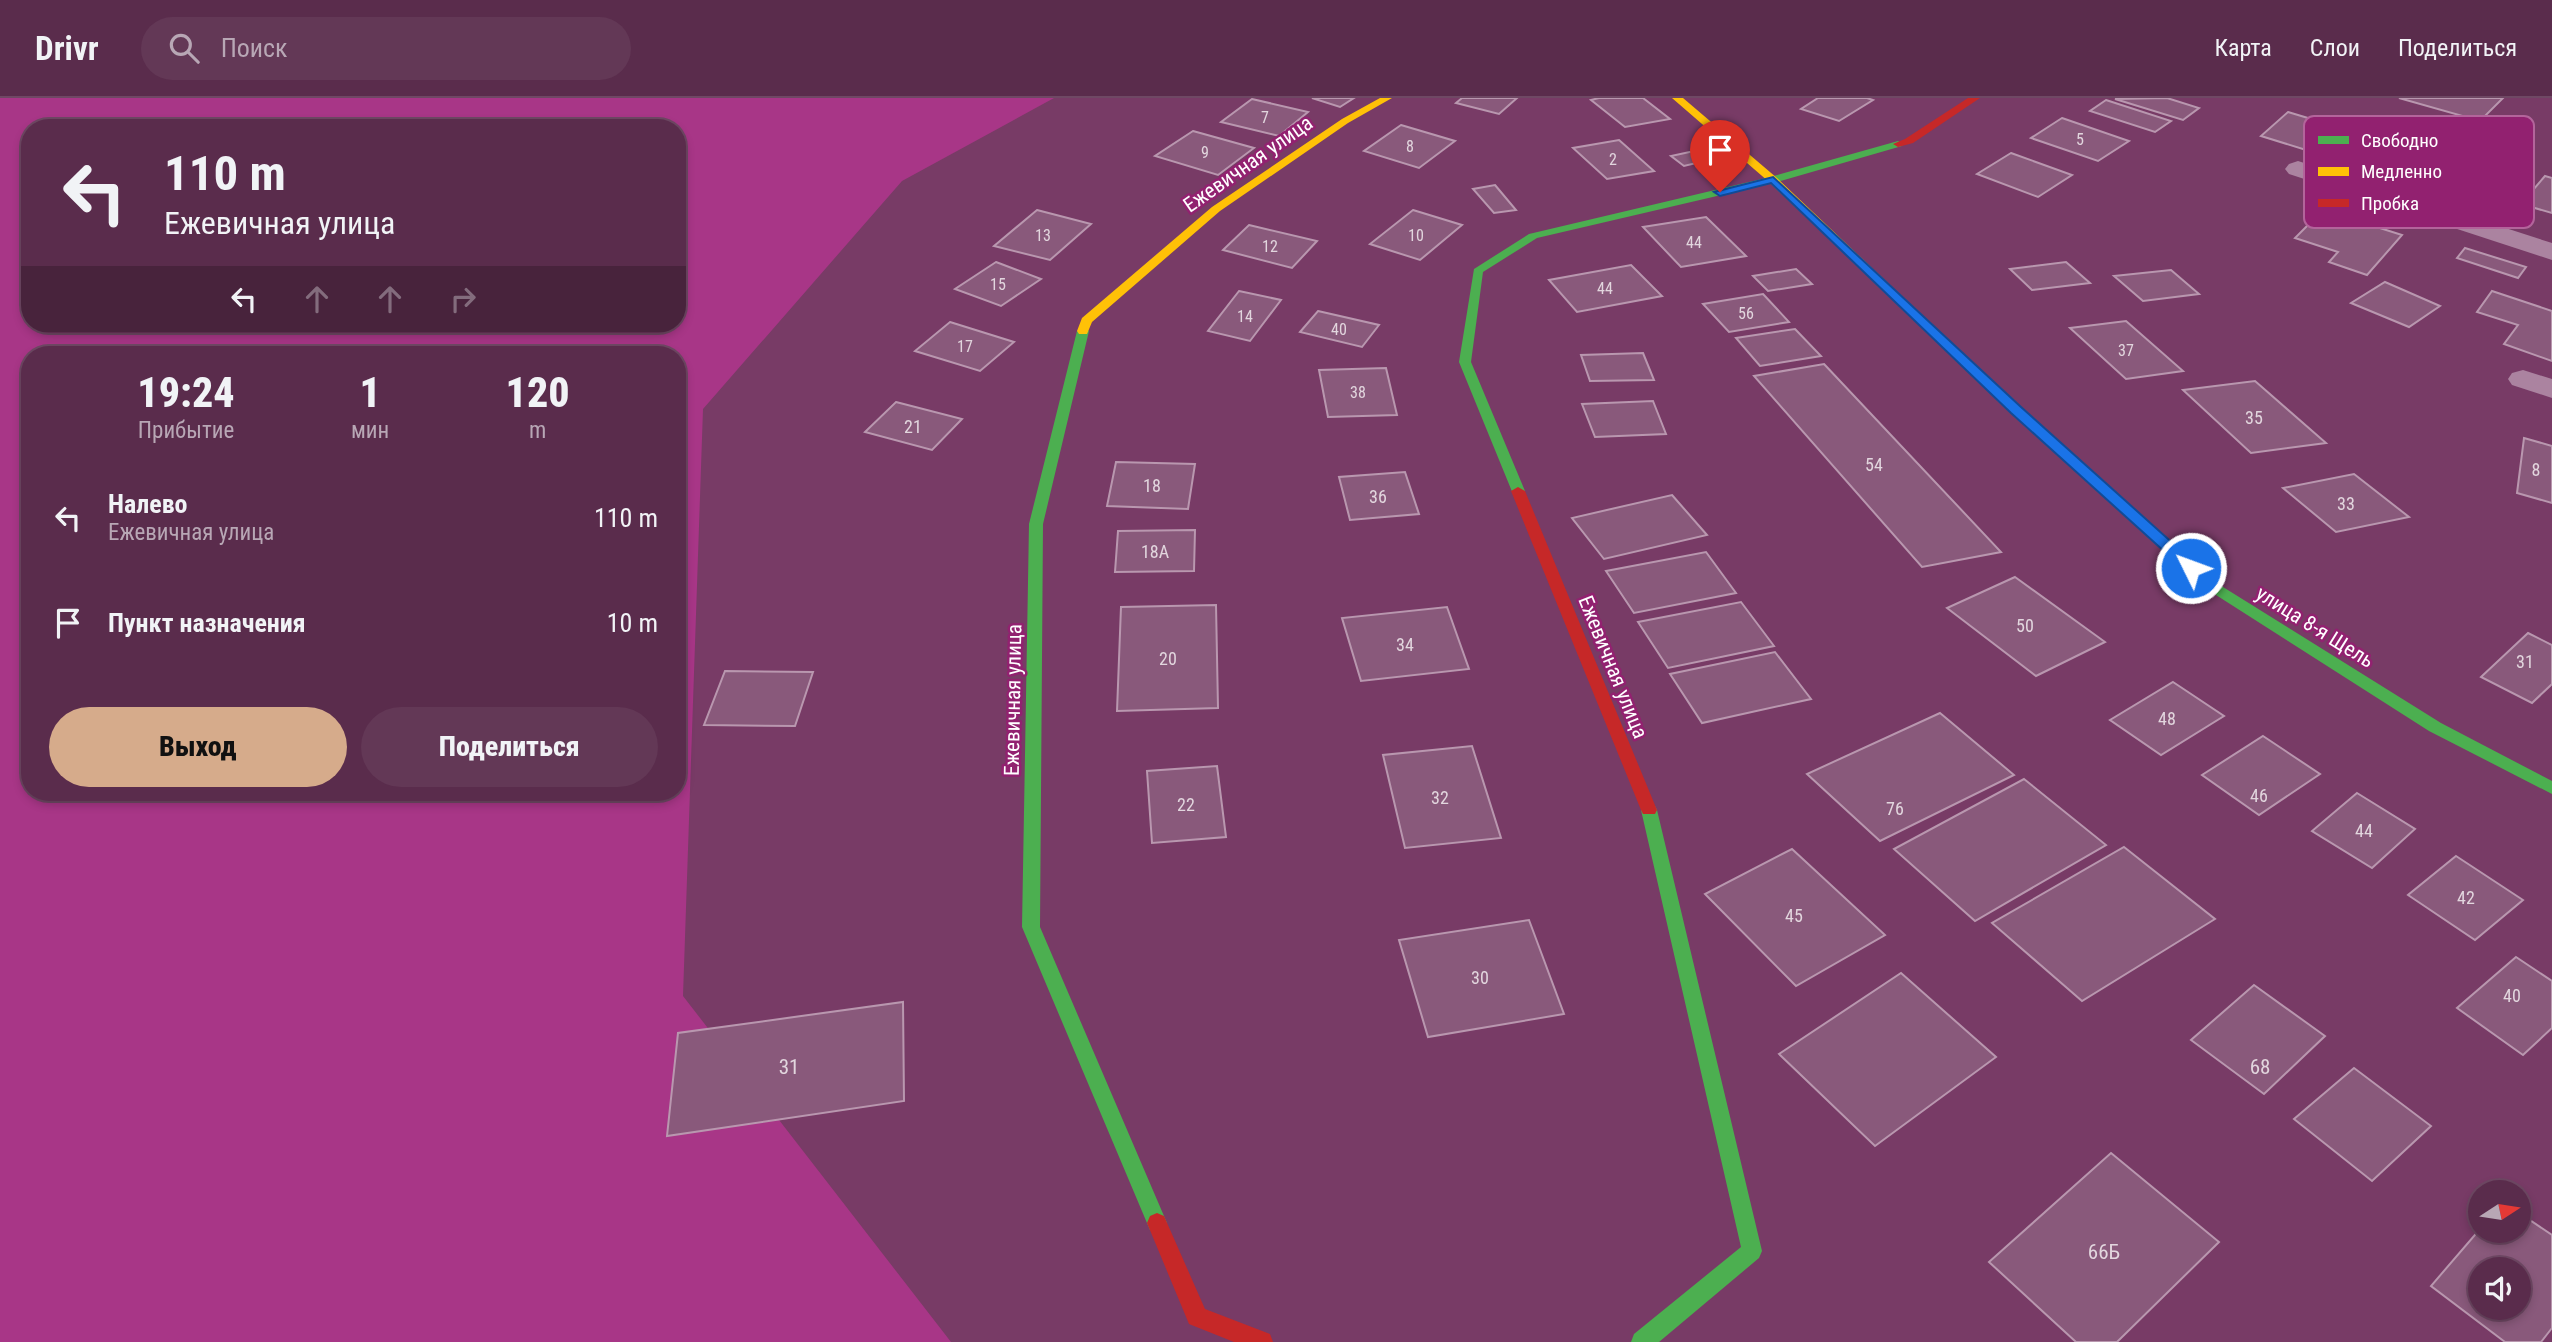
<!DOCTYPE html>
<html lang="ru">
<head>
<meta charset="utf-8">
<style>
  :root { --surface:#5a2c4c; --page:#633856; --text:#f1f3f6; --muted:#b8a7b5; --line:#6f4864; --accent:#d6ab8b }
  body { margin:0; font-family:"Roboto Condensed",sans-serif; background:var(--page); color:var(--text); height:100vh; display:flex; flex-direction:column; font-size:26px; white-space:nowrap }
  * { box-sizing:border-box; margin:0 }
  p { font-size:23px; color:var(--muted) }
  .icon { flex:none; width:38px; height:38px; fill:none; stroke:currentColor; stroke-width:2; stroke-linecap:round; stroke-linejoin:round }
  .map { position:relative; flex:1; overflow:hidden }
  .drawer { position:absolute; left:21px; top:248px; width:665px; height:455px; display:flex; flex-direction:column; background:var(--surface); border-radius:28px; box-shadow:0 4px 10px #0003,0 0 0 2px var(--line) }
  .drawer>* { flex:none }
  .banner { position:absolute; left:21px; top:21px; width:665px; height:214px; border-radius:28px; box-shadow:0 4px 10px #0003,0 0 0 2px var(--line); background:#5a2c4c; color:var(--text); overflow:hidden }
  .needle { width:46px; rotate:78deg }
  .controls { position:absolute; left:2468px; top:1082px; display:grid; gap:14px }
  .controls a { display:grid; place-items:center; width:63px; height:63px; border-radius:50%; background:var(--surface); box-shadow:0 4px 10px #0003,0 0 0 2px var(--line); font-size:35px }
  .pin { position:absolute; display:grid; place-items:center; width:60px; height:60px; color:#fff; margin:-72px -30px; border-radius:50% 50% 50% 0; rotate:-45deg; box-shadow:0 0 7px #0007 }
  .pin .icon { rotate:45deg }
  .me { position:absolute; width:77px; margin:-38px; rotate:312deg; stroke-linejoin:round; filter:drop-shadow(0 0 5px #0008) }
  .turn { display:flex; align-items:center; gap:24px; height:147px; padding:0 28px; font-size:32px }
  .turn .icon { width:91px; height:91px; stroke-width:2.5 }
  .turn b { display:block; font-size:49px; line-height:60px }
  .lanes { display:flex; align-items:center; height:66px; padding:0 28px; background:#0003; justify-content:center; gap:35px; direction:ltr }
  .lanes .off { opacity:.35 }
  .eta { display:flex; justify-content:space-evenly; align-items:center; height:119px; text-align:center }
  .eta b { font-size:42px; font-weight:800; line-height:49px }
  .cta { display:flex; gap:14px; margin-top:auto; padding:14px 28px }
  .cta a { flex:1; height:80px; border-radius:42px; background:var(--accent); color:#111; font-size:28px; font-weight:800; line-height:80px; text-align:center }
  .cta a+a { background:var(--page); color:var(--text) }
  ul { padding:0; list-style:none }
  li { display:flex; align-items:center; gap:21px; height:105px; padding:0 28px }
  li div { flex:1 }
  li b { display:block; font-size:26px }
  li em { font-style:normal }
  header { display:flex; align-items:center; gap:42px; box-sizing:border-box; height:98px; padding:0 35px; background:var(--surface); border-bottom:2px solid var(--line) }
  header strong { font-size:33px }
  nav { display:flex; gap:38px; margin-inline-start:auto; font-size:24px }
  .search { width:490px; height:63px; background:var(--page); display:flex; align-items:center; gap:18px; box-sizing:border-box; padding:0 24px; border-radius:38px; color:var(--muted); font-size:26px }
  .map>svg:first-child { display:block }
</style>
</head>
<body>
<header>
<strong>Drivr</strong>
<div class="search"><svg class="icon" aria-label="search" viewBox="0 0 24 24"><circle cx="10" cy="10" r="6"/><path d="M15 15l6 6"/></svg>Поиск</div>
<nav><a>Карта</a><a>Слои</a><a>Поделиться</a></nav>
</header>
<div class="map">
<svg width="2552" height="1244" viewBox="0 0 2552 1244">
  <rect width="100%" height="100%" fill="#783b66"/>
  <path fill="#a83687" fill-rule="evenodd" d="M0 0H1054L902 83 703 311 683 898 951 1244H0ZM30 30H677V226H30ZM30 257H677V695H30Z"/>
  <g fill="#89597b" stroke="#b997af" stroke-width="2" fill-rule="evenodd">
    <polygon points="1312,0 1354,0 1340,9"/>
    <polygon points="1462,0 1517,0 1499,16 1456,5"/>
    <polygon points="1599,0 1643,0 1670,21 1625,29 1591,2"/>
    <polygon points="1818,0 1867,0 1873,2 1839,23 1801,11"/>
    <polygon points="2167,0 2199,10 2183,22 2115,1"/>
    <polygon points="2399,0 2503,0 2480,23"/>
    <polygon points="1252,1 1308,14 1279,38 1221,24"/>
    <polygon points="2106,2 2171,23 2155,34 2090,13"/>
    <polygon points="2288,14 2371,39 2345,64 2261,38"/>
    <polygon points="2062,20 2129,43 2098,63 2031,40"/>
    <polygon points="1401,27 1455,43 1419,70 1364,53"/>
    <polygon points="1193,33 1254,50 1218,77 1155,58"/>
    <polygon points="1619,42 1654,73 1607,81 1573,50"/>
    <polygon points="1708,50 1721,59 1684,68 1671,58"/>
    <polygon points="2011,55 2072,77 2038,99 1977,76"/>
    <polygon points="2545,78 2552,80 2552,115 2521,106"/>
    <polygon points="1495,87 1516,112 1494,115 1473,91"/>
    <polygon points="1037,112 1091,126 1050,162 994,148"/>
    <polygon points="1413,112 1462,127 1420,162 1370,146"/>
    <polygon points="2323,112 2402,137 2367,177 2329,164 2338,154 2295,140"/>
    <polygon points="1706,119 1746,158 1681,169 1643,129"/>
    <polygon points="1249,127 1317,143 1292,170 1223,152"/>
    <polygon points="2465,150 2526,169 2518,180 2457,160"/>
    <polygon points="996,164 1041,181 1001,208 955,191"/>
    <polygon points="2066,164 2090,185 2032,192 2010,171"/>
    <polygon points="1631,167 1662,198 1577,214 1549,182"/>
    <polygon points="1796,171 1812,186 1768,193 1753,178"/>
    <polygon points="2171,172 2199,196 2143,203 2114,178"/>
    <polygon points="2385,184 2440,208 2409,229 2351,205"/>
    <polygon points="1239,193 1281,202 1250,243 1208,233"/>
    <polygon points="2492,193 2552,213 2552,263 2504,246 2518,227 2477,214"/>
    <polygon points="1763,196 1789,224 1729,234 1703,206"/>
    <polygon points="1318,213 1379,227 1362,249 1300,234"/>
    <polygon points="2126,223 2183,273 2126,281 2070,230"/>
    <polygon points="950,224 1014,244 980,273 915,253"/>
    <polygon points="1795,231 1821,258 1760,268 1736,240"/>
    <polygon points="1643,255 1654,282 1590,283 1581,257"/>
    <polygon points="1824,266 2001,454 1922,469 1754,278"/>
    <polygon points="1386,270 1397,317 1328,319 1319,272"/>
    <polygon points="2255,283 2326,345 2251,355 2183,292"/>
    <polygon points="1653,303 1666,336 1595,339 1582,306"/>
    <polygon points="896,304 962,321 932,352 865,334"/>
    <polygon points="2524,340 2552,348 2552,405 2517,395"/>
    <polygon points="1116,364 1195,366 1188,411 1107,408"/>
    <polygon points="1405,374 1419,416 1350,422 1339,379"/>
    <polygon points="2354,376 2409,419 2336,434 2283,390"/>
    <polygon points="1672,397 1707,437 1604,461 1572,420"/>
    <polygon points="1195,432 1194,473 1115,474 1118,433"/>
    <polygon points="1706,454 1736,495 1634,515 1606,473"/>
    <polygon points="2015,479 2105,544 2036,578 1947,510"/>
    <polygon points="1741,504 1774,548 1668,570 1638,524"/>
    <polygon points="1216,507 1218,610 1117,613 1121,509"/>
    <polygon points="1447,509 1469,571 1361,583 1342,520"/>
    <polygon points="2528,535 2552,547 2552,586 2532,605 2481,579"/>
    <polygon points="1775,554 1811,601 1702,625 1670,576"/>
    <polygon points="725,573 813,574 795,628 704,627"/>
    <polygon points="2173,584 2224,618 2161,657 2110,622"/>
    <polygon points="1940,615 2014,677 1880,743 1807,676"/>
    <polygon points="2263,638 2320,676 2259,717 2202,677"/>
    <polygon points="1472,648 1501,740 1405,750 1383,657"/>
    <polygon points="1217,668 1226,739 1152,745 1147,673"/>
    <polygon points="2024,681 2106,747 1975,823 1894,751"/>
    <polygon points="2357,695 2415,731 2372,770 2312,733"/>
    <polygon points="2124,749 2215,821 2082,903 1992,825"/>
    <polygon points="1792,751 1885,837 1796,888 1705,796"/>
    <polygon points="2456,758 2523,802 2475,842 2408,797"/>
    <polygon points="1529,822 1564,916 1428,939 1399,842"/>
    <polygon points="2516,859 2552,883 2552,930 2523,957 2457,910"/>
    <polygon points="1901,875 1996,959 1875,1048 1779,956"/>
    <polygon points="2254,887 2325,938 2264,996 2191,942"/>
    <polygon points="903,904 904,1003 667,1038 678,935"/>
    <polygon points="2354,970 2431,1028 2372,1083 2294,1021"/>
    <polygon points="2111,1055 2219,1144 2117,1244 2076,1244 1989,1164"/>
    <path d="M2518 1114 2552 1137V1230L2541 1244H2505L2431 1188 2480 1131 2518 1132ZM2480 1171H2518V1209H2480Z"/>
  </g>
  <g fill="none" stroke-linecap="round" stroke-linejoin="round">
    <g fill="#ab83a0" fill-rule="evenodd">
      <polygon points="2298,63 2552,145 2552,162 2289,76 2285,71 2289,66"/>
      <polygon points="2523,272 2552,281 2552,300 2512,287 2508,281 2512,275"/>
    </g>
    <g fill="#4caf50" fill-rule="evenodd">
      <polygon points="1898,43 1903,46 1902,48 1777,84 1537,140 1483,174 1471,264 1525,393 1523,396 1513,396 1459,264 1474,171 1529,136 1770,79"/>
      <polygon points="1885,185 1889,186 2020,309 2215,484 2441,625 2552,683 2552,696 2429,633 2205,490 2012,315 1881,190 1879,188"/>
      <polygon points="1083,229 1089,233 1043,426 1040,829 1167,1125 1164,1132 1157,1135 1150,1132 1147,1125 1022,829 1029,426 1077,233"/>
      <polygon points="1649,706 1655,708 1657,712 1762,1153 1759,1160 1659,1244 1631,1244 1634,1236 1741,1149 1641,712 1643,708"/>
    </g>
    <g fill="#ffc107" fill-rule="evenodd">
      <polygon points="1380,0 1392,0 1348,25 1220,113 1092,224 1087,236 1079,236 1077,233 1082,220 1212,109 1342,21"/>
      <polygon points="1672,0 1683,0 1777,80 1889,186 1889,190 1881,190 1769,84"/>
    </g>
    <g fill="#c62828" fill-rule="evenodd">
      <polygon points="1968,0 1980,0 1913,45 1898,49 1893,46 1905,41"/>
      <polygon points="1518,389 1525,393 1657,712 1655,716 1643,716 1641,712 1511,393"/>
      <polygon points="1157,1115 1164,1118 1205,1211 1270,1236 1273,1244 1234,1244 1189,1226 1147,1125 1150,1118"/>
    </g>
  </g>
  <polygon fill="#1a73e8" stroke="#114b97" stroke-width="2" points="1773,79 2021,309 2196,466 2198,470 2196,473 2186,473 2011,315 1771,85 1720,98 1714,94"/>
  <g text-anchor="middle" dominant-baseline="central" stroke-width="5" stroke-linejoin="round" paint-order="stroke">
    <g font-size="16" fill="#e2d6de">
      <text x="1265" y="19">7</text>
      <text x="2080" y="41">5</text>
      <text x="1410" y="48">8</text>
      <text x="1205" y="54">9</text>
      <text x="1613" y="61">2</text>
      <text x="1043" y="137">13</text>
      <text x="1416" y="137">10</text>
      <text x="1694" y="144">44</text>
      <text x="1270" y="148">12</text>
      <text x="998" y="186">15</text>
      <text x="1605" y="190">44</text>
      <text x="1746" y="215">56</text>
      <text x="1245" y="218">14</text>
      <text x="1339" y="231">40</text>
      <text x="965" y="248">17</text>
      <text x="2126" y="252">37</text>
      <text x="1358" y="294">38</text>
    </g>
    <g font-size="18" fill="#e2d6de">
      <text x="2254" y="319">35</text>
      <text x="913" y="328">21</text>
      <text x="1874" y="366">54</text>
      <text x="2536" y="371">8</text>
      <text x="1152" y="387">18</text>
      <text x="1378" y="398">36</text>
      <text x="2346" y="405">33</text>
      <text x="1155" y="453">18А</text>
      <text x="2025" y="527">50</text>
      <text x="1405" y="546">34</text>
      <text x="1168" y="560">20</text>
      <text x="2525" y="563">31</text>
      <text x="2167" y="620">48</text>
      <text x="2259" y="697">46</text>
      <text x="1440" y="699">32</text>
      <text x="1186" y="706">22</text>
      <text x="1895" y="710">76</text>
      <text x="2364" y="732">44</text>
      <text x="2466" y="799">42</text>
      <text x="1794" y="817">45</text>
      <text x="1480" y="879">30</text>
      <text x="2512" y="897">40</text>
    </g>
    <g font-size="21" fill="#fff" stroke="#922170">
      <text transform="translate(1248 66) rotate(-35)">Ежевичная улица</text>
      <text transform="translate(2315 529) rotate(32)">улица 8-я Щель</text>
      <text transform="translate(1613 569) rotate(68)">Ежевичная улица</text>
      <text transform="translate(1013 602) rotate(-89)">Ежевичная улица</text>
    </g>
    <g font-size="21" fill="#e2d6de">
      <text x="789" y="969">31</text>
      <text x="2260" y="969">68</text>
      <text x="2104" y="1154">66Б</text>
    </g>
  </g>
  <rect x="2304" y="18" width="230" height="112" rx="10" fill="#922170" stroke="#b3649b" stroke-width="2"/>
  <rect x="2318" y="38" width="31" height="8" fill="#4caf50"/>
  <rect x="2318" y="69" width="31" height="9" fill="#ffc107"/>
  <rect x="2318" y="101" width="31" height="8" fill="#c62828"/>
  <g font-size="19" fill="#fff">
    <text x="2361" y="49">Свободно</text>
    <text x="2361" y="80">Медленно</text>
    <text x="2361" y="112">Пробка</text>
  </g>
</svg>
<div class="controls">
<a><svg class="needle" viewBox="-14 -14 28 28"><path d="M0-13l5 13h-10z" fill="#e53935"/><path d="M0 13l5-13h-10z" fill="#b8a7b5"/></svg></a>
<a><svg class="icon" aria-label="sound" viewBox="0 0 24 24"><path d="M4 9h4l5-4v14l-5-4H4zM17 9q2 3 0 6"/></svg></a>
</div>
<div class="pin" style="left:1720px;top:94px;background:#d93025"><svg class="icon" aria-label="arrive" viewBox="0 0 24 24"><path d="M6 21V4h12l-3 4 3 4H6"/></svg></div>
<svg class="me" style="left:2191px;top:470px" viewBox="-20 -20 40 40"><circle r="17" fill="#1a73e8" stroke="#fff" stroke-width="3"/><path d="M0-11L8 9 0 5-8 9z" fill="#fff"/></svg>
<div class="banner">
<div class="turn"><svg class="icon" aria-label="left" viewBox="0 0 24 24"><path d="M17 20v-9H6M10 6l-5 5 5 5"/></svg><div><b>110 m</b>Ежевичная улица</div></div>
<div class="lanes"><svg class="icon" aria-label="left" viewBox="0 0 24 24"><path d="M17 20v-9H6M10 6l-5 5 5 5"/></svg><svg class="icon off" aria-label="ahead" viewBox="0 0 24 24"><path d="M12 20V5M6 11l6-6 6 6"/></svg><svg class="icon off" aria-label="ahead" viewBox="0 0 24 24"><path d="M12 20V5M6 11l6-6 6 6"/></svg><svg class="icon off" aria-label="right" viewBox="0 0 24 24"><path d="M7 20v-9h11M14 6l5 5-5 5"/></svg></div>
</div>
<section class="drawer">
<div class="eta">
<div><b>19:24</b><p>Прибытие</p></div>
<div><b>1</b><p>мин</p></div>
<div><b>120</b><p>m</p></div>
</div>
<ul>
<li><svg class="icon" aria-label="left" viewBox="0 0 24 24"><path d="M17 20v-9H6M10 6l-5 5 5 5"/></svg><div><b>Налево</b><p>Ежевичная улица</p></div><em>110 m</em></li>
<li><svg class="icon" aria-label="arrive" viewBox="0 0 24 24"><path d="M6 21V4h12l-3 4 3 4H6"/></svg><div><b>Пункт назначения</b></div><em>10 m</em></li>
</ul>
<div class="cta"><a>Выход</a><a>Поделиться</a></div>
</section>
</div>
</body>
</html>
